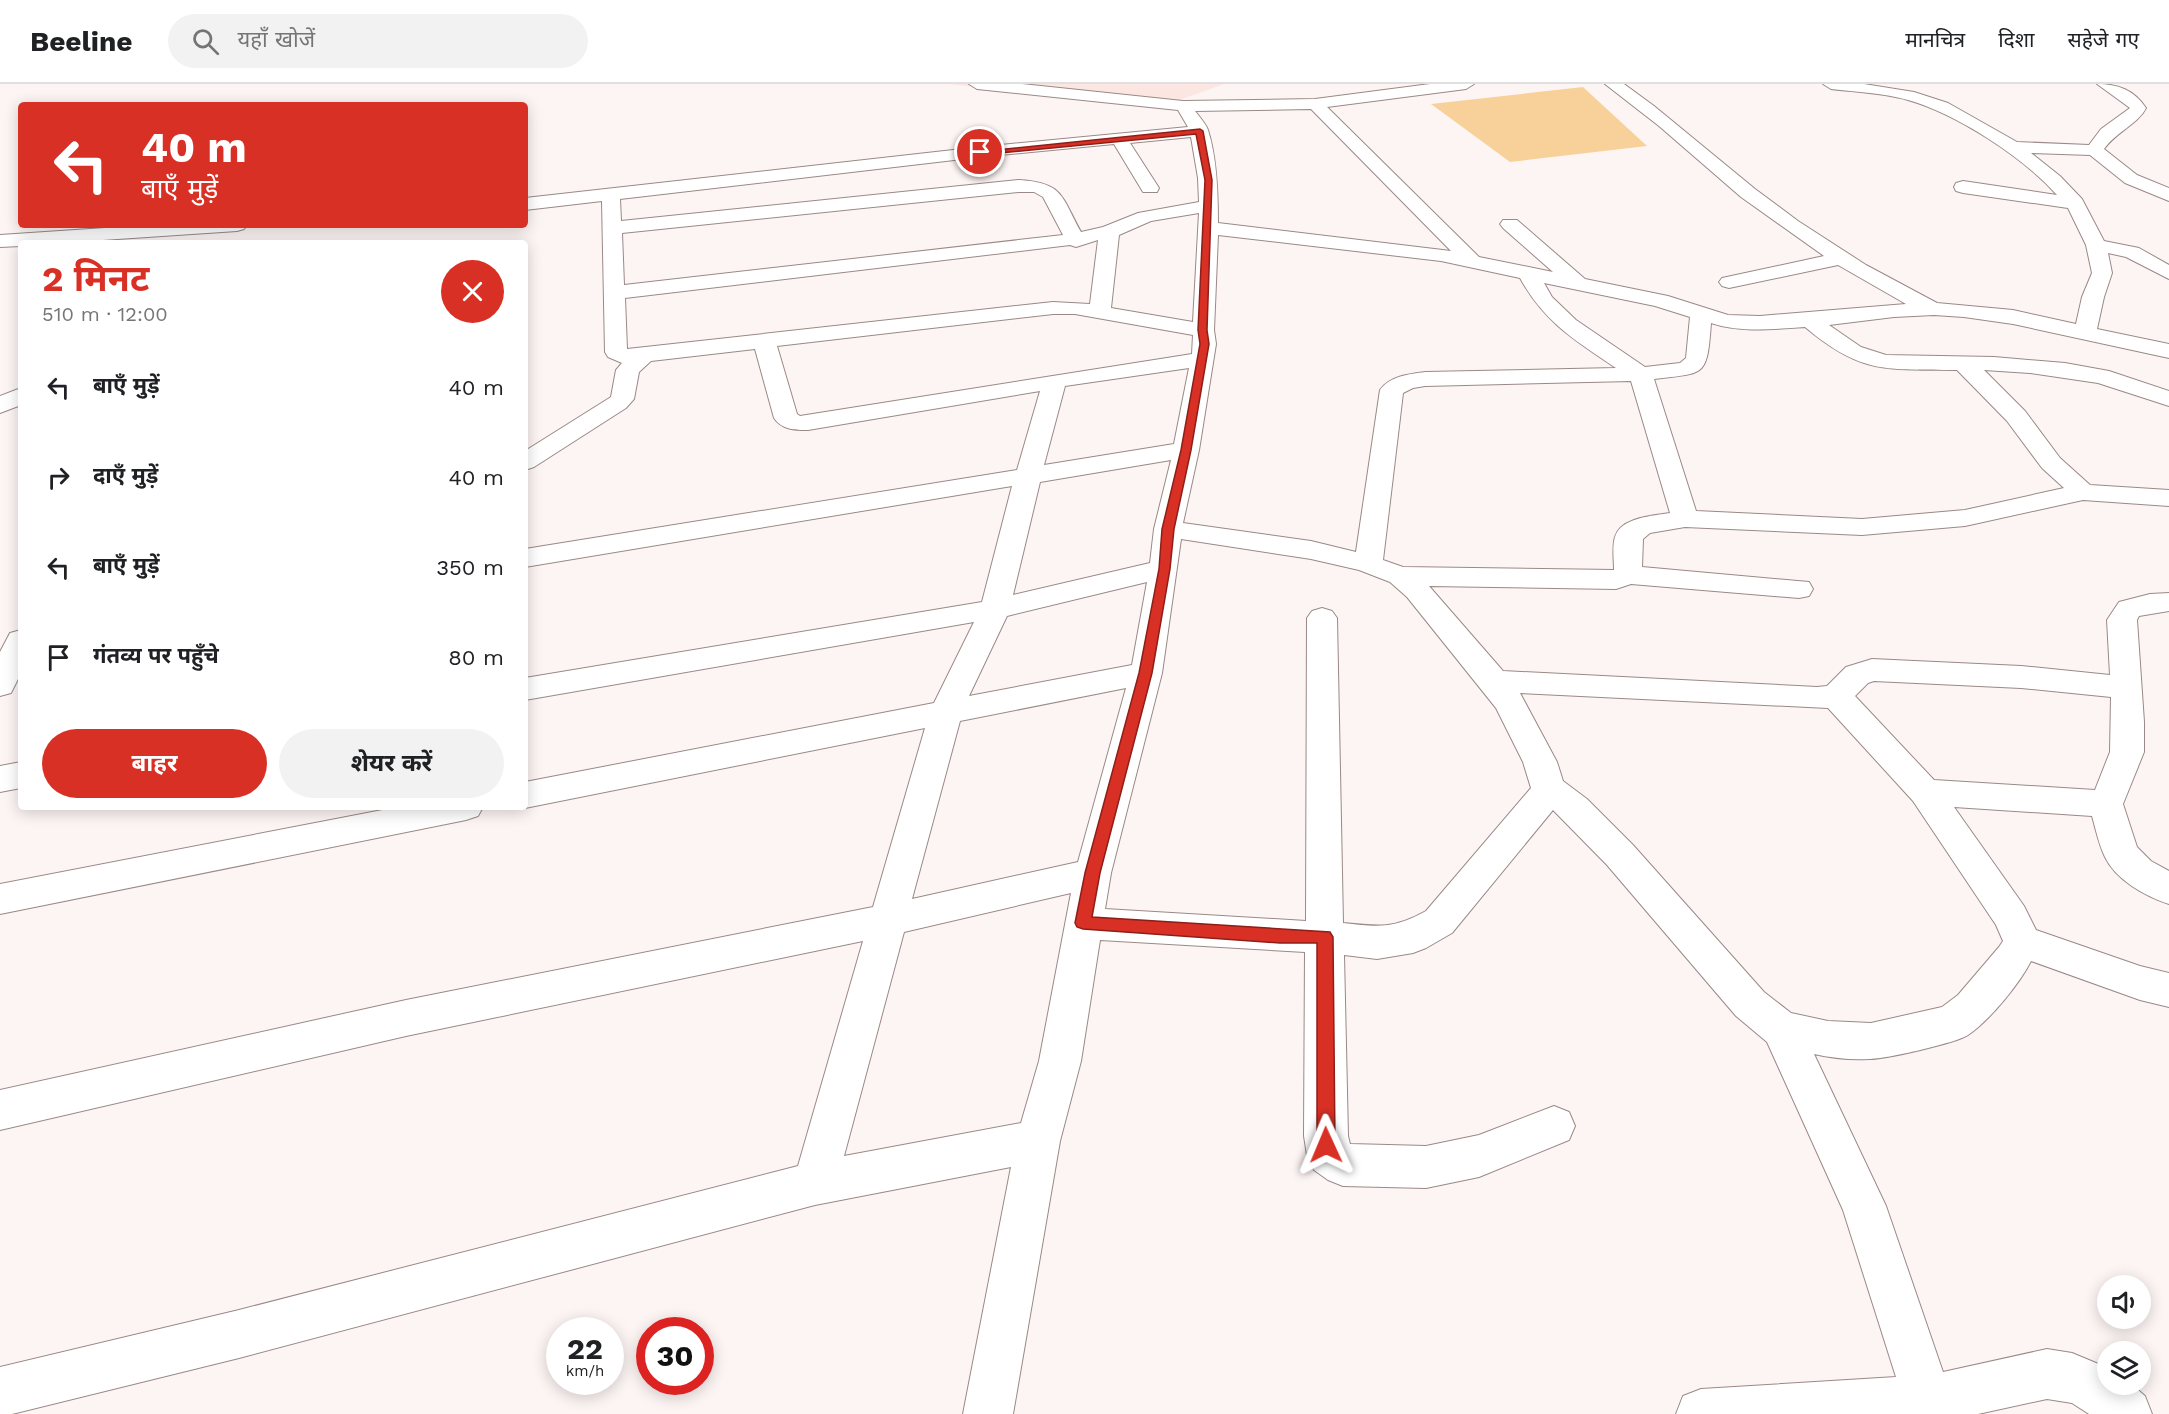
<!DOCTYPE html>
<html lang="hi">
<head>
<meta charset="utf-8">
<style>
  :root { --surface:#fff; --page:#f2f2f2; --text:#202124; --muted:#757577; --line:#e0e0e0; --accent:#d93025 }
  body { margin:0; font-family:"Work Sans","Noto Sans Devanagari",sans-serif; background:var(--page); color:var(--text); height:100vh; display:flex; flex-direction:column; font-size:22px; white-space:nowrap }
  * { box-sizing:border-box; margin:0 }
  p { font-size:20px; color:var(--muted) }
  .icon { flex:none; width:33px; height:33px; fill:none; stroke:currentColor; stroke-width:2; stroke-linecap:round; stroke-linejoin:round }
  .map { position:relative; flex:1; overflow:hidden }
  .drawer { position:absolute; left:18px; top:156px; width:510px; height:570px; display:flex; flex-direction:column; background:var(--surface); border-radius:6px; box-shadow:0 3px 15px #0003 }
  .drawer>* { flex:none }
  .banner { position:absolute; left:18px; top:18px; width:510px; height:126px; border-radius:6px; box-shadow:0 3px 15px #0003; background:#d93025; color:#fff; overflow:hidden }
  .controls { position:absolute; left:2097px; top:1191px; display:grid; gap:12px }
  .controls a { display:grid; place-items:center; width:54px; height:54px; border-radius:50%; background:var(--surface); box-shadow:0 3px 15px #0003; font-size:30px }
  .speed { position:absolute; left:546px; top:1233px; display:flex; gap:12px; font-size:30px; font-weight:700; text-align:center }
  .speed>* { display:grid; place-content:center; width:78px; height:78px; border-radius:50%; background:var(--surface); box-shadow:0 3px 15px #0003; line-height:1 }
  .speed small { font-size:15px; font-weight:400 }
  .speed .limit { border:9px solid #d22; background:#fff; color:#111 }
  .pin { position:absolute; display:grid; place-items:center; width:51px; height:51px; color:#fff; margin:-26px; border:3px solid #fff; border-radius:50%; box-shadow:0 2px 6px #0007 }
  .me { position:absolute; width:66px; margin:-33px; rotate:359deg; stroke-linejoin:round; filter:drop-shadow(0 0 4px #0008) }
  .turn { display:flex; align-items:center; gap:21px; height:126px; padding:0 24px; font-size:27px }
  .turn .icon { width:78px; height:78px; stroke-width:2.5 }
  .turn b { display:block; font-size:42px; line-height:51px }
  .round { display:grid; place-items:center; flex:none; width:63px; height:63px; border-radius:32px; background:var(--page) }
  .headline { display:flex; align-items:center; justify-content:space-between; height:102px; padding:0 24px }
  h1 { font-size:36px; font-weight:700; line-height:45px; color:var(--accent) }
  .action { display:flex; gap:12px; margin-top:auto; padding:12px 24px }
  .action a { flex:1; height:69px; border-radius:36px; background:var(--accent); color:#fff; font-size:24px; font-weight:700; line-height:69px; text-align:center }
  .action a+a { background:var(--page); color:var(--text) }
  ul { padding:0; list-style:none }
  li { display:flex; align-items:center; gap:18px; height:90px; padding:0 24px }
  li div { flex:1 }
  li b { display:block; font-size:22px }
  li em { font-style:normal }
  header { display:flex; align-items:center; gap:36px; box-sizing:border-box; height:84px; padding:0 30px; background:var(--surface); border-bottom:2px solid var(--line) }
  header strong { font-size:28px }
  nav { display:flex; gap:33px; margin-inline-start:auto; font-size:21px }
  .search { width:420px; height:54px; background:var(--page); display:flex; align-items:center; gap:15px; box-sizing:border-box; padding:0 21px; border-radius:33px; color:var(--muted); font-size:22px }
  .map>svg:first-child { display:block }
</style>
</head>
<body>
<header>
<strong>Beeline</strong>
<div class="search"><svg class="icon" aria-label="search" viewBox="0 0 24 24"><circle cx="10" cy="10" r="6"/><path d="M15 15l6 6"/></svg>यहाँ खोजें</div>
<nav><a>मानचित्र</a><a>दिशा</a><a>सहेजे गए</a></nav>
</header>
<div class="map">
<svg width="2169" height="1330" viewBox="0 0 2169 1330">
  <rect width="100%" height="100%" fill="#fdf5f4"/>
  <polygon fill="#fce6e2" points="948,0 1224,0 1169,20 1095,16"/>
  <polygon fill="#f8d19a" points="1583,3 1647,62 1510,78 1431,20"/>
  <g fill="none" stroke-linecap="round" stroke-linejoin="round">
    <defs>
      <g id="minor">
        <path d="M969 0H1022L1183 17 1315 15 1430 0H1474L1466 5 1327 23 1479 173 1553 188 1503 144 1500 140 1503 136H1517L1585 195 1668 212 1728 231 1760 232 1906 220 1838 181 1729 204 1722 202 1719 198 1722 194 1824 172 1741 113 1659 42 1605 0H1624L1654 22 1755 105 1798 137 1866 181 1937 219 2013 226 2076 240 2082 213 2092 189 2086 161 2068 124 1963 109 1956 107 1954 103 1956 99 1963 97 2057 111C2023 73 1957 30 1908 16 1884 9 1856 8 1831 5L1823 0H1864L1914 8 1948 19 2017 58 2089 61 2101 45 2130 24 2097 0C2118 0 2134 6 2146 24 2138 40 2116 48 2104 65L2137 91 2169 104V117L2125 99 2090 71 2031 69 2060 92 2082 115 2104 157 2139 164 2169 181V195L2126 173 2108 169 2112 189 2104 213 2097 245 2169 260V274L2013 240 1964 233 1934 231 1894 233 1829 241 1861 263 1886 271 1994 273 2065 279 2109 287 2169 307V322L2098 299 2030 289 1984 286 2025 327 2060 374 2090 401 2169 406V422L2083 416 1965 442 1862 451 1685 443 1650 449 1643 455 1642 483 1809 498 1813 505 1809 512 1799 514 1631 500 1616 505 1429 502 1503 587 1817 603 1827 602 1846 583 1872 575 2021 582 2110 591 2107 536 2119 518 2150 510 2169 509V527L2139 532 2137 536 2144 638V668L2123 720 2137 763 2151 777 2169 787V820C2145 812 2116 796 2105 773 2099 761 2096 746 2092 732L1954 723 2024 822 2036 846 2140 882 2169 889V923L2140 916 2031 877C2020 899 1990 936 1968 951 1956 959 1886 975 1869 975 1851 976 1831 974 1814 970L1886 1122 1943 1288 2047 1265 2072 1269 2108 1284V1300H2131L2145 1312 2152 1330H2089L2072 1319 2047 1315 1978 1330H1676L1683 1312 1701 1305 1896 1293 1843 1126 1767 958 1736 932 1607 781 1553 726 1452 849 1426 864 1413 869 1377 875 1344 871 1348 1052 1350 1060 1426 1062 1479 1051 1554 1022 1569 1028 1575 1042 1569 1056 1479 1093 1426 1104 1343 1102 1328 1096 1314 1086 1307 1071 1304 1052 1305 868 1100 856 1081 977 1060 1057 1013 1330H963L1011 1083 815 1121 239 1274 12 1330H0V1283L239 1226 798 1082 863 857 406 952 0 1046V1006L406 916 873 823 925 644 525 724 522 723H525V698L934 619 974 538 525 616V594L982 518 1012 402 525 483V465L1017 386 1040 307 808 346C795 346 782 346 774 334L755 265 651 277 639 288 634 315 626 324 534 383 525 386V367L611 313 616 286 622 279 608 273 605 268 602 117 525 126V114L980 63 1188 43 1178 26 977 5ZM1311 25 1451 167 1218 139C1218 109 1217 74 1208 46 1206 40 1199 32 1195 27ZM1191 53 1198 94 1199 118 1138 129 1103 143 1081 148C1061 112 1064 99 1019 96L621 137 620 115 980 73 1114 60 1143 108H1157L1159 104 1130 59ZM1019 108H1034L1043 113 1063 151 624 201 622 149ZM1199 129 1193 238 1111 224 1119 151 1151 137ZM1218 151 1441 177 1520 194C1545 239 1575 256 1616 284L1425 288C1409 290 1390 292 1380 306L1356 468 1311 457 1183 439 1199 366 1216 260 1214 246ZM1098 156 1090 220 1053 218 627 265 625 214 1070 161 1076 163ZM1544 199 1655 222 1690 233 1686 274 1680 279 1645 283 1576 236 1552 213ZM1053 230H1075L1193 251 1192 270 800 332 797 330 777 262ZM1711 239C1741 249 1774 245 1805 243 1862 291 1886 285 1957 286L2007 337 2042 384 2064 404 1965 426 1862 435 1696 427 1654 295C1706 289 1707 293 1711 239ZM1189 284 1174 360 1044 381 1065 302ZM1631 297 1670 429C1653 432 1621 433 1615 453 1612 462 1614 476 1614 486L1403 483 1383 476 1403 309 1413 304 1425 302ZM1171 376 1154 445 1150 479 1013 511 1040 398ZM1181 455 1311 475 1359 486 1390 498 1407 513 1496 624 1523 678 1531 704 1426 827C1394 845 1378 843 1343 839L1337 534 1332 527 1322 524 1312 527 1307 534 1306 837 1105 825 1111 789 1162 589ZM1147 498 1132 581 969 612 1007 532ZM1874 597 2021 604 2111 613 2110 668 2095 706 1934 696 1855 612 1868 599ZM1126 604 1078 778 912 815 960 637ZM1520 609 1828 624 1913 717 1996 841 2003 857 1999 863 1958 911 1942 923 1871 939 1828 937 1791 929 1764 908 1633 761 1587 715 1563 697 1557 678ZM1071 809 1039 977 1021 1039 844 1072 904 848Z"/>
        <polygon points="150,141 247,141 244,145 237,147 58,159 21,159 21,162 0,163 0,151"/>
        <polygon points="21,304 21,321 0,329 0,312"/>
        <polygon points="21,546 21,589 11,609 0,612 0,568 10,549"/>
        <polygon points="21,678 21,704 0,708 0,682"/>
        <polygon points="398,723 483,723 478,732 466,736 0,830 0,800"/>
      </g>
    </defs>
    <use href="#minor" stroke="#9a8986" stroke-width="2"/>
    <use href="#minor" fill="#fff" fill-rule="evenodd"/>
  </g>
  <polygon fill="#d93025" stroke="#8d1f18" stroke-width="1.5" points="1200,45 1203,47 1212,96 1207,246 1209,260 1191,366 1174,445 1170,485 1152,589 1100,789 1092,833 1330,848 1333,853 1335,1061 1332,1067 1326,1070 1320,1067 1317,1061 1317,859 1280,859 1083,845 1077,843 1075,839 1085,789 1139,589 1159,485 1162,445 1181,366 1200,260 1198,246 1205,96 1196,50 980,71 976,68"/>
</svg>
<div class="controls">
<a><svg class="icon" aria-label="sound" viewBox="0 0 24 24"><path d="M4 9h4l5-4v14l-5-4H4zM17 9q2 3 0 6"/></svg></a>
<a><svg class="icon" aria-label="layers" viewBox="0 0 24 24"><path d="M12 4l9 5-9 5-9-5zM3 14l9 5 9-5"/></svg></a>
</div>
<div class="speed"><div>22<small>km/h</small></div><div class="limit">30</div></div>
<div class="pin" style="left:980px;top:68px;background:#d93025"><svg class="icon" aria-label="arrive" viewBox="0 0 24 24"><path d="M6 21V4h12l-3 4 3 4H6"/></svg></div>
<svg class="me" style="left:1326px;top:1061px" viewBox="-20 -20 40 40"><path d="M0-17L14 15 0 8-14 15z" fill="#d93025" stroke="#fff" stroke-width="4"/></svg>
<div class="banner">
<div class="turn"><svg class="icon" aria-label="left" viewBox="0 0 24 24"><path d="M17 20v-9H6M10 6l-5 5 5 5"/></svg><div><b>40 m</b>बाएँ मुड़ें</div></div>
</div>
<section class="drawer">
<div class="headline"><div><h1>2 मिनट</h1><p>510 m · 12:00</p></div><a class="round" style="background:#d93025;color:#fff"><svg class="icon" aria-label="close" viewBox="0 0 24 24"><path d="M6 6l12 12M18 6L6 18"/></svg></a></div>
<ul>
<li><svg class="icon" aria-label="left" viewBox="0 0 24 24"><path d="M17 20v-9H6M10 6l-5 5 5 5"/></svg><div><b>बाएँ मुड़ें</b></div><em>40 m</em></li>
<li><svg class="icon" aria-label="right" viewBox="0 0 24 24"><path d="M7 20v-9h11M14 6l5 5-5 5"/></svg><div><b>दाएँ मुड़ें</b></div><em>40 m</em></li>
<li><svg class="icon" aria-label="left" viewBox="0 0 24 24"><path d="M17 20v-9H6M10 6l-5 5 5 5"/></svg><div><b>बाएँ मुड़ें</b></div><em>350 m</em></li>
<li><svg class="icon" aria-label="arrive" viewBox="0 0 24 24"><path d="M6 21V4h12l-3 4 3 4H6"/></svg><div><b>गंतव्य पर पहुँचे</b></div><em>80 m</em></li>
</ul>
<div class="action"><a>बाहर</a><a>शेयर करें</a></div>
</section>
</div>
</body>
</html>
